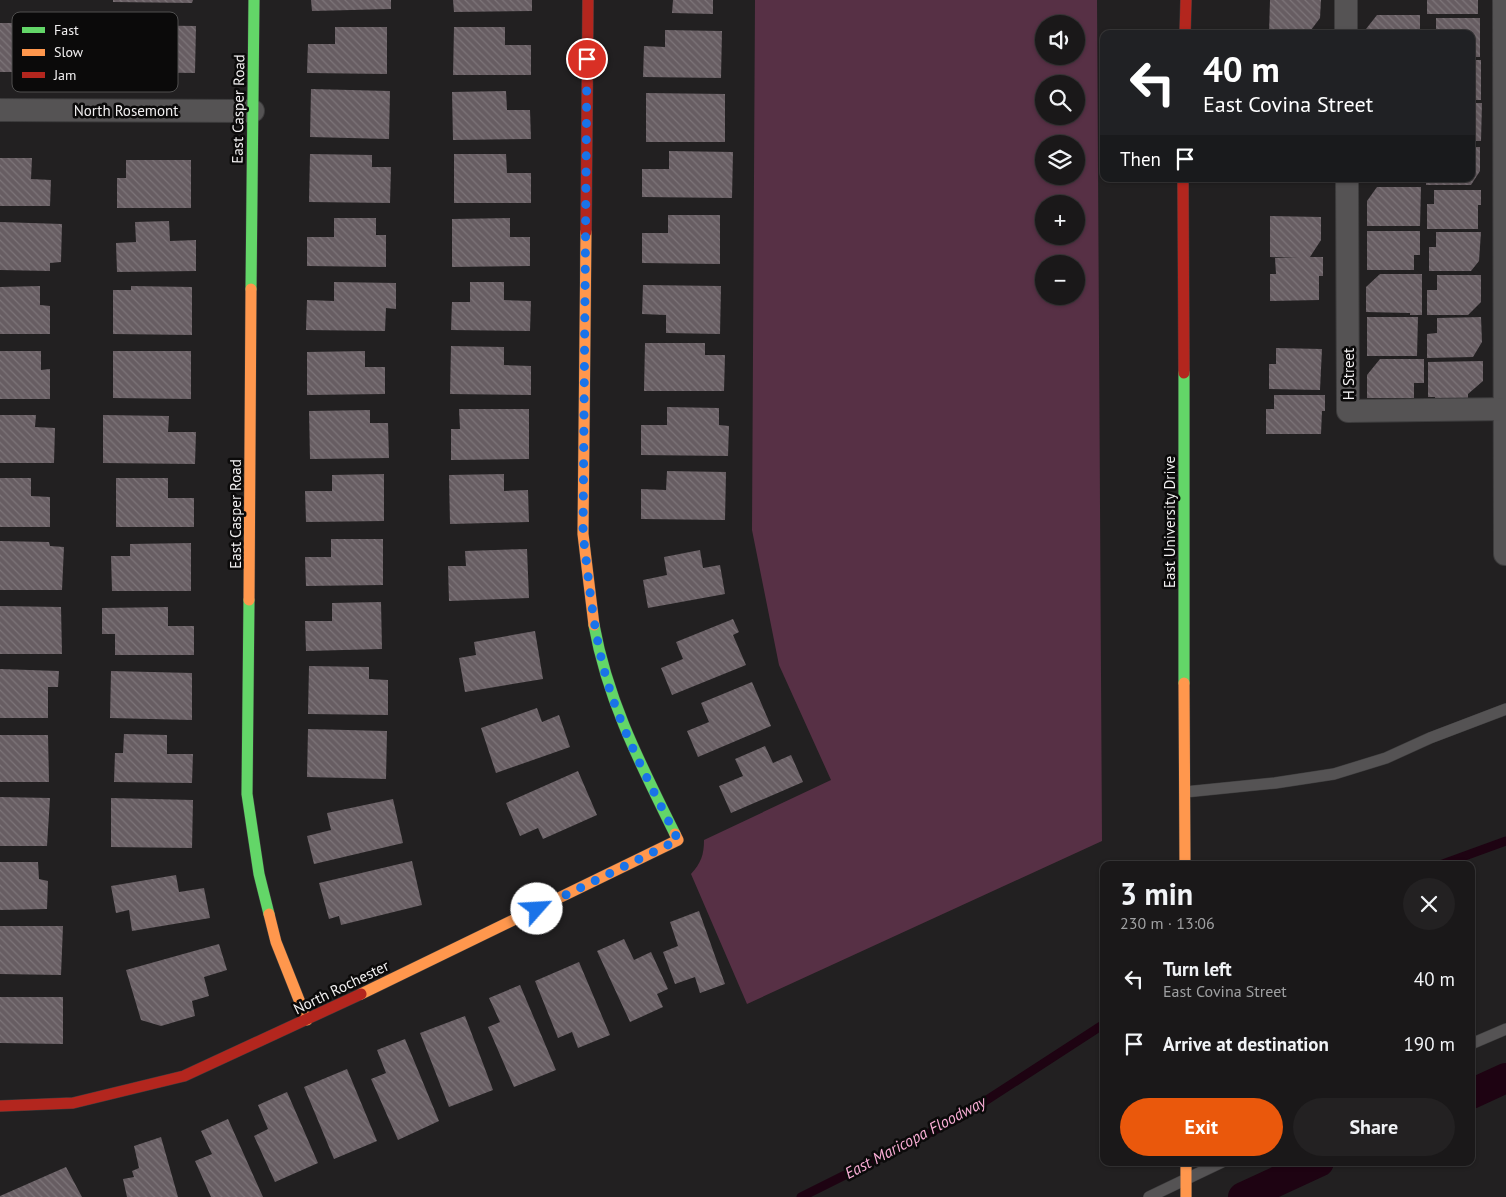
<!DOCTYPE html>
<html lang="en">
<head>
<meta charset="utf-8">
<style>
  :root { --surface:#1a1819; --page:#232122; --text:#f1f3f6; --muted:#9fa0a2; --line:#383738; --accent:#ea580c }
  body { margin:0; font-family:"PT Sans",sans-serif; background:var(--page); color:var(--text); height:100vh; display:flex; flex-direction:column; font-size:19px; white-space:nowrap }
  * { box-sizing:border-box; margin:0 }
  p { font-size:16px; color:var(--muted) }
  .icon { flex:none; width:28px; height:28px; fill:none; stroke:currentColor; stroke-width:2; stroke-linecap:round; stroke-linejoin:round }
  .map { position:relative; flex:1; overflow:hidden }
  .drawer { position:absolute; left:1100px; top:861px; width:375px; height:305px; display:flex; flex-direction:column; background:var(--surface); border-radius:10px; box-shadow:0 1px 4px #0004,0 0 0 1px var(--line) }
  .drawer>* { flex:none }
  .banner { position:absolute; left:1100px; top:30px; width:375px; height:152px; border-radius:10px; box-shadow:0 1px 4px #0004,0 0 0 1px var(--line); background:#202124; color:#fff; overflow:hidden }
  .tools { position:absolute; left:1035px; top:15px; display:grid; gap:10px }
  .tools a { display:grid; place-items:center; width:50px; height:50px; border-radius:50%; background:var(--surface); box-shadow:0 1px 4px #0004,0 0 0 1px var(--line); font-size:25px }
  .pin { position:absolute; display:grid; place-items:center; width:42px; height:42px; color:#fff; margin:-21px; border:2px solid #fff; border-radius:50%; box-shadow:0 1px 5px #0007 }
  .me { position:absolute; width:55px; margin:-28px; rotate:64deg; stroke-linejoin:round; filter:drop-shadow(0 0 4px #0008) }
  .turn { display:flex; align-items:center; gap:18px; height:105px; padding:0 20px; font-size:22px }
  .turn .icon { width:65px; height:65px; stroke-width:2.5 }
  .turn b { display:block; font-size:35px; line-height:42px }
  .then { display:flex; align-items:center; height:48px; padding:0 20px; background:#0003; gap:10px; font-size:19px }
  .round { display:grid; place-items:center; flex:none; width:52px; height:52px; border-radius:26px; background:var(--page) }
  .summary { display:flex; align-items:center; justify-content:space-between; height:85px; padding:0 20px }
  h1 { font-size:30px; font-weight:700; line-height:38px }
  .button { display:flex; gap:10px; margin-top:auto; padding:10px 20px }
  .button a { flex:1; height:58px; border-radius:30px; background:var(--accent); color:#fff; font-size:20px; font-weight:700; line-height:58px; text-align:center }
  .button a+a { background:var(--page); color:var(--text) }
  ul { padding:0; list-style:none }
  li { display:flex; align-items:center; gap:15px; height:65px; padding:0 20px }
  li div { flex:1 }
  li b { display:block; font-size:19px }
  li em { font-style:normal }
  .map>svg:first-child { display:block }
</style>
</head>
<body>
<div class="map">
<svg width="1506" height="1197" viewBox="0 0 1506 1197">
  <defs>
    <pattern id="building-back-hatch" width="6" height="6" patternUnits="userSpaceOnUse" patternTransform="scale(1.25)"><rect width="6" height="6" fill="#675d62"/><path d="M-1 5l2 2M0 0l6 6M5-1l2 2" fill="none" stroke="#7d7579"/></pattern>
  </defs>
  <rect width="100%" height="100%" fill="#222021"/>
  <path fill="#573045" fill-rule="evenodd" d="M755 0H1097L1102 841 747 1004 691 874C701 863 704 855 704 840L831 780 779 665 752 530ZM1044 24H1076V56H1044ZM1044 84H1076V116H1044ZM1044 144H1076V176H1044ZM1044 204H1076V236H1044ZM1044 264H1076V296H1044Z"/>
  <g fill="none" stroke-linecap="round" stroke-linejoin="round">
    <g stroke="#1e0312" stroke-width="9">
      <polyline points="1440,865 1506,841"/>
      <polyline points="801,1197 959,1118 1104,1024"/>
    </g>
    <g stroke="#1e0312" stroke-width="30">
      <polyline points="1471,1094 1506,1078"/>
      <polyline points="1243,1197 1319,1162"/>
    </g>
  </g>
  <g fill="url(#building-back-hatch)">
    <polygon points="113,0 193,0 192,3 113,2"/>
    <polygon points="311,0 391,0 391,9 312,11"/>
    <polygon points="453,0 532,0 532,11 454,12"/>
    <polygon points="673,0 713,0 713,14 672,13"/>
    <polygon points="1270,0 1321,0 1320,18 1308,34 1269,34"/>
    <rect x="1427" y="0" width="51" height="14"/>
    <polygon points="1377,15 1420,15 1420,34 1366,34 1366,29"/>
    <polygon points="1436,18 1480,18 1480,57 1471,57 1471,34 1436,34"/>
    <polygon points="0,23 57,23 56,60 37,59 37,72 0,72"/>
    <polygon points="118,25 196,26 195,73 117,72"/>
    <polygon points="335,27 387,27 387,74 307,73 308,44 335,44"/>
    <polygon points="454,27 505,27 505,45 531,45 531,75 453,75"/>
    <polygon points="665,30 722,31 721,78 643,77 644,46 665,47"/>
    <rect x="1471" y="60" width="10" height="40"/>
    <polygon points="311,89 390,91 389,139 310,137"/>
    <polygon points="506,91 507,110 530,110 531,139 453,140 452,92"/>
    <polygon points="646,93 725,94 725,142 646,142"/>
    <polygon points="1471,103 1482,103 1481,141 1471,141"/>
    <polygon points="1471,147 1480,147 1480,171 1471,185 1426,185 1426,179 1471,179"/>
    <polygon points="669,151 733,152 732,198 642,197 642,169 669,169"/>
    <polygon points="310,154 372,155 372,167 391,167 390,203 309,202"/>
    <polygon points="454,154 506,154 507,173 531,173 531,203 454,203"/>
    <polygon points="0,158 32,158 31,179 51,180 50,206 0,206"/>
    <polygon points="126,160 191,160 191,208 117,208 117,178 126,178"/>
    <rect x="1366" y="179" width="46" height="4"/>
    <polygon points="1377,187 1421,187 1420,226 1367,226 1367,201"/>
    <polygon points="1434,190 1481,190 1481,205 1478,205 1478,229 1427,229 1427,204 1434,204"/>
    <polygon points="668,215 720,215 720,264 642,263 642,233 668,233"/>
    <polygon points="1270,216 1321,217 1321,240 1310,257 1323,257 1323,276 1319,276 1319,300 1270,301 1270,274 1276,274 1275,258 1298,258 1270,257"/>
    <polygon points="334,218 376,218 376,235 386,235 386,267 307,266 307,237 334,237"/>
    <polygon points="510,218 510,237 530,237 530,266 452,267 452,219"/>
    <polygon points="169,221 170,241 196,240 196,271 117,272 116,243 136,242 135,222"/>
    <polygon points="0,222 62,224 61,262 50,263 50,271 0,270"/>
    <polygon points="1367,231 1420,231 1420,255 1414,255 1414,270 1367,270"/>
    <polygon points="1436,232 1481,232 1479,261 1471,271 1429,271 1429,247 1436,247"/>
    <polygon points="1380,274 1422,274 1422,315 1410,315 1410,313 1366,312 1366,287"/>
    <polygon points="1437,275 1481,275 1481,302 1468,315 1427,315 1427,290 1437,290"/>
    <polygon points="334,282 396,283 396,309 386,308 385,331 306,330 307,300 334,301"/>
    <polygon points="470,282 504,282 504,300 531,301 530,331 451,330 452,302 470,302"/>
    <polygon points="643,285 721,286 720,334 666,333 666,315 642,314"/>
    <polygon points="40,286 40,305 50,306 50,334 0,334 0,287"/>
    <polygon points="131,286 192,287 192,335 113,334 113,290 131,290"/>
    <polygon points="1367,317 1418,317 1417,356 1367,356"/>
    <polygon points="1481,317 1482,342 1473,357 1427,358 1427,334 1437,333 1437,318"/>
    <polygon points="645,343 705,343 705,355 725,355 724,391 644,391"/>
    <polygon points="451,346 504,347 504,365 531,366 531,395 450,394"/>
    <polygon points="1276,348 1322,349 1320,390 1269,389 1269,364 1276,364"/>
    <polygon points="0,351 41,351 41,370 50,369 50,399 0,399"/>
    <polygon points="113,351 191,351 191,399 113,398"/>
    <polygon points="365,351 365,367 385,367 385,394 307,395 307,352"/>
    <polygon points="1380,359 1424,359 1424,383 1414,383 1414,398 1367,398 1367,375"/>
    <polygon points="1483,361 1483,381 1468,394 1468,400 1435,400 1435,397 1428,397 1428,362"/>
    <polygon points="1274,395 1325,395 1325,411 1322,411 1321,434 1266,434 1266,409 1274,409"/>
    <polygon points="667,407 719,408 719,425 729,426 728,456 641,455 641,425 667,425"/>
    <polygon points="459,409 529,409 529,459 451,460 451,429 460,429"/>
    <polygon points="370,410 370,423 388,423 389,458 310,459 309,411"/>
    <polygon points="0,415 36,415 35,427 55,428 54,463 0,463"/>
    <polygon points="103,415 169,416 168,432 196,432 195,464 103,463"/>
    <polygon points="667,471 726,472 725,520 641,519 641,489 666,490"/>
    <polygon points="384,474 384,521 306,522 305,491 332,491 332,475"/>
    <polygon points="504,474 504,491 528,490 529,522 450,524 449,475"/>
    <polygon points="0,478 31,478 31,496 50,497 50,527 0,527"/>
    <polygon points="116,478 168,478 168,498 194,498 194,527 116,527"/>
    <polygon points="331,539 383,539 383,585 306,586 305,557 331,557"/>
    <polygon points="0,541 49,542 50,546 64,547 62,590 0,590"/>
    <polygon points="191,543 191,591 112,591 111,556 130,556 130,544"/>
    <polygon points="527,549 529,598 449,601 448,566 466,566 465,551"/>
    <polygon points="700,550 703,568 720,565 725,594 648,608 643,580 667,575 664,557"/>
    <polygon points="381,602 382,649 306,651 305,621 332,621 332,603"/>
    <polygon points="0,606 61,607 62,654 0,654"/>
    <polygon points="168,607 168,626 194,626 194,655 115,655 115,634 102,634 102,608"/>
    <polygon points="733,619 739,632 733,635 746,665 672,695 661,668 683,659 676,642"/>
    <polygon points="535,631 543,679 465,692 459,658 476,655 474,642"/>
    <polygon points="309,666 369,667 369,679 388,680 388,715 308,714"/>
    <polygon points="0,669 59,671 58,687 48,687 48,718 0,718"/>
    <polygon points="111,671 192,673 192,720 110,718"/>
    <polygon points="752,682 771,726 698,757 687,731 709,722 701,703"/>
    <polygon points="537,708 542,722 559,715 570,747 496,773 481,728"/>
    <polygon points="308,729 387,731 386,779 307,777"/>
    <polygon points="124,734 167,735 167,754 193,754 192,783 114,782 115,753 123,753"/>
    <polygon points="0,735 48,735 49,782 0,782"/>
    <polygon points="765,746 773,763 791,755 803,782 731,813 719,786 743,776 735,759"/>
    <polygon points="578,771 597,815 543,839 538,828 520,836 506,803"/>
    <polygon points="0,797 50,798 47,846 0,846"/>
    <polygon points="111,798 193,800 192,848 111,847"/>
    <polygon points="393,799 403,843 314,864 307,836 331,830 327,813"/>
    <polygon points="412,861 422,905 341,925 339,916 329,919 319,883"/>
    <polygon points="0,862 38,862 39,879 48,881 47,909 0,910"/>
    <polygon points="176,875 179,892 204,888 210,918 132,931 129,910 116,913 111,886"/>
    <polygon points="699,911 725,984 700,993 695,977 675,984 663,952 678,946 670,922"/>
    <polygon points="0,926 63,926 61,975 0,974"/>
    <polygon points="624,939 634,960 651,952 668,989 657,994 663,1007 630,1022 597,951"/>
    <polygon points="219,944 227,970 204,977 209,996 192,1001 195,1016 161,1026 141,1020 126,970"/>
    <polygon points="579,962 610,1035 578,1048 572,1032 558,1038 535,981"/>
    <polygon points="520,985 556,1070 514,1087 488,1027 500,1022 489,998"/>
    <polygon points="0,997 63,997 63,1044 0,1043"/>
    <polygon points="465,1016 493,1090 449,1107 420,1033"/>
    <polygon points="405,1039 439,1121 398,1140 371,1079 386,1073 377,1050"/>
    <polygon points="347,1069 377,1141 334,1159 304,1087"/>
    <polygon points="287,1092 318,1163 275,1182 254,1136 268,1129 258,1105"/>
    <polygon points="228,1119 263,1197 211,1197 195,1161 212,1154 201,1131"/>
    <polygon points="161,1137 178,1197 127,1197 123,1179 134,1177 132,1171 139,1168 134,1146"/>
    <polygon points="66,1167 82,1197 0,1197 0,1196"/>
  </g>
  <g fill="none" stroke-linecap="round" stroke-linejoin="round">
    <defs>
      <g id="lane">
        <polyline points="1185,792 1275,783 1334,774 1386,758 1430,738 1506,709"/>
        <polyline points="1471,1044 1506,1029"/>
        <polyline points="1149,1197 1222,1162"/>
      </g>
      <g id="street">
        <polyline points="1346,0 1346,34"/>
        <polyline points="1504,0 1505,554 1506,553"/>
        <polyline points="0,110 253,111"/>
        <polyline points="1347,179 1348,411 1506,409"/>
      </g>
      <g id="fast">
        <polyline points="251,289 254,0"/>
        <polyline points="1184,373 1184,683"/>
        <polyline points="249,600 247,794 259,874 269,914"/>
        <path d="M594 625C608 702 641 765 675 834"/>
      </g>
      <g id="slow">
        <polyline points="586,232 583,534 594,625"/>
        <polyline points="249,600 251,289"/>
        <polyline points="1184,683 1185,865"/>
        <polyline points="269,914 276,942 307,1020"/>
        <polyline points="361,994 678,840 675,834"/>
        <polyline points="1186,1162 1186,1197"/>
      </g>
      <g id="jam">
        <polyline points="1185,34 1186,0"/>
        <polyline points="1183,179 1184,373"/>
        <polyline points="586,232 588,0"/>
        <polyline points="0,1106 73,1103 184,1076 361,994"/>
      </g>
    </defs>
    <use href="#lane" stroke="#3d3c3d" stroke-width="12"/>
    <use href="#street" stroke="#3d3c3d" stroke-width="24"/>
    <use href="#fast" stroke="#3d3c3d" stroke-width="12"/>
    <use href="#slow" stroke="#3d3c3d" stroke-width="12"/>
    <use href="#jam" stroke="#3d3c3d" stroke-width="12"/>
    <use href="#lane" stroke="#555354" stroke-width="11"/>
    <use href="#street" stroke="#555354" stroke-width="22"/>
    <use href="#fast" stroke="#63d668" stroke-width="11"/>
    <use href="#slow" stroke="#ff974d" stroke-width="11"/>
    <use href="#jam" stroke="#b3261e" stroke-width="11"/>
  </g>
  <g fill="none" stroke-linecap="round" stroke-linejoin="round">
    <path stroke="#1a73e8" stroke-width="9" stroke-dasharray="0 16.2" d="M537 909 678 840C652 787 622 734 606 677 593 630 589 582 583 534L587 59"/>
  </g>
  <g text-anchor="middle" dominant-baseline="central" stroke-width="5" stroke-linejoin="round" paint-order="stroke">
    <g font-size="15" fill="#f2f0f1" stroke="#0b0a0a">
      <text transform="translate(238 109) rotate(-89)">East Casper Road</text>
      <text x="126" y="110">North Rosemont</text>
      <text transform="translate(1348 374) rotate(-90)">H Street</text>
      <text transform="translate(235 514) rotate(-90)">East Casper Road</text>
      <text transform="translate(1169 522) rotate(-90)">East University Drive</text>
      <text transform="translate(341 987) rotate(-26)">North Rochester</text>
    </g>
    <g font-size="16" font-style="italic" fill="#f8acd4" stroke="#0b0a0a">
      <text transform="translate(915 1137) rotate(-28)">East Maricopa Floodway</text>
    </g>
  </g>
  <rect x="12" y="12" width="166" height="80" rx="8" fill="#0b0a0a" stroke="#504f4f" stroke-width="1"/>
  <rect x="22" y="27" width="23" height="6" fill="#63d668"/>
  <rect x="22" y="49" width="23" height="7" fill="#ff974d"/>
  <rect x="22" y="72" width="23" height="6" fill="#b3261e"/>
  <g font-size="14" fill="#f2f0f1">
    <text x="54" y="35">Fast</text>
    <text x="54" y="57">Slow</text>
    <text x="54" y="80">Jam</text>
  </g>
</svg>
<div class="tools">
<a><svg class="icon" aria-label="sound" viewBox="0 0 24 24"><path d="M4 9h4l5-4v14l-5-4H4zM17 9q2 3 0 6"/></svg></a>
<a><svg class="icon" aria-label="search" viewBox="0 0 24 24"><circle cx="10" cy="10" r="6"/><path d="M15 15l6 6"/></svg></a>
<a><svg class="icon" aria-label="layers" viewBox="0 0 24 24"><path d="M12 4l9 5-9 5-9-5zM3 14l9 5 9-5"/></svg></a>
<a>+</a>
<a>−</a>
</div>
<div class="pin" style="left:587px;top:59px;background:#d93025"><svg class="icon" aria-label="arrive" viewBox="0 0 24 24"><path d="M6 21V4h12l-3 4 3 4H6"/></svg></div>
<svg class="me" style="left:537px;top:909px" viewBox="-20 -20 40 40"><circle r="19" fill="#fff"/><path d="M0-13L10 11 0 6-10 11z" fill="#1a73e8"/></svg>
<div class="banner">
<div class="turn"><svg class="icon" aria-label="left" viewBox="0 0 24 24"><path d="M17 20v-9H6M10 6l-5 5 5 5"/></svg><div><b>40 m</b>East Covina Street</div></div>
<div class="then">Then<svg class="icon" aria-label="arrive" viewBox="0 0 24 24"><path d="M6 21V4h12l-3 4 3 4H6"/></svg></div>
</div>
<section class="drawer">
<div class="summary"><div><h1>3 min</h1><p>230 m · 13:06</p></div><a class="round"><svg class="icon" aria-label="close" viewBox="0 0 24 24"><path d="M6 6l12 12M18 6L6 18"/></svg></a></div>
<ul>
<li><svg class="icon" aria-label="left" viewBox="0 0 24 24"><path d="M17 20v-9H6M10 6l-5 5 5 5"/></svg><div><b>Turn left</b><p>East Covina Street</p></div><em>40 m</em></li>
<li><svg class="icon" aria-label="arrive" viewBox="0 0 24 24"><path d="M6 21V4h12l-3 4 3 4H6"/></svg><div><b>Arrive at destination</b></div><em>190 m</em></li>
</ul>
<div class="button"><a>Exit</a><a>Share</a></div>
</section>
</div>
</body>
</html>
